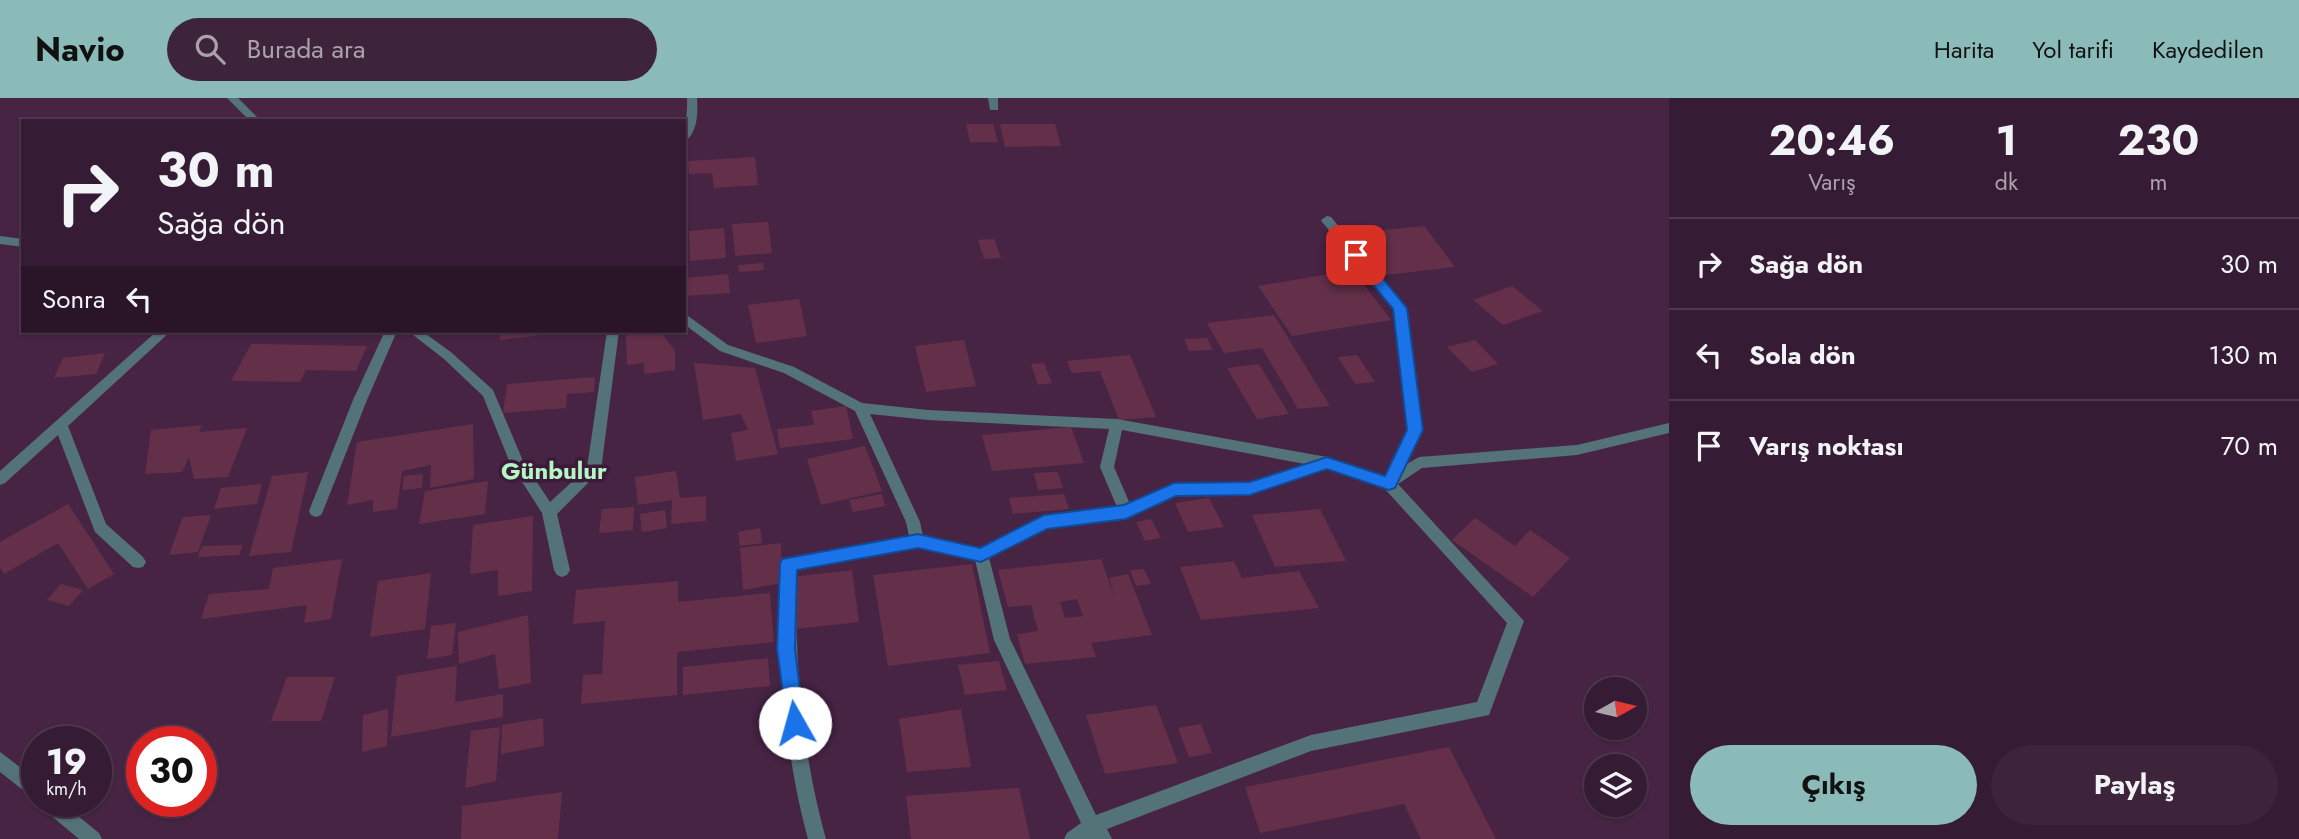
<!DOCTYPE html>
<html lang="tr">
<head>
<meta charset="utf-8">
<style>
  :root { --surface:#351b33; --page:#3d243b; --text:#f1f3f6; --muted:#aaa1ac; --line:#4f394e; --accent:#8bbbb9 }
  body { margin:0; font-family:Jost,sans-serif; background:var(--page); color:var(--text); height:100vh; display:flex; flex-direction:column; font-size:26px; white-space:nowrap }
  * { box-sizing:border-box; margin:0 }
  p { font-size:23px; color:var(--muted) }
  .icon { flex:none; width:38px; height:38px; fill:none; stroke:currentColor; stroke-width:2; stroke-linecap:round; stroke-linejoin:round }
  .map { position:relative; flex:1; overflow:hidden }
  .panel { display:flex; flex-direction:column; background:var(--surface); width:630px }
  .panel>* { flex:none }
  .top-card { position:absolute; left:21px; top:21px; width:665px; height:214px; border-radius:0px; box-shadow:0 2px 5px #0004,0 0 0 2px var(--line); background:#351b33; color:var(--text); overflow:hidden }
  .needle { width:46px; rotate:82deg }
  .buttons { position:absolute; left:1584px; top:579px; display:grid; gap:14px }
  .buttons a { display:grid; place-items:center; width:63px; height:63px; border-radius:50%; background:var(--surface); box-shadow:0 2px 5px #0004,0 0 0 2px var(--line); font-size:35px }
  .speed { position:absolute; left:21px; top:628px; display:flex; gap:14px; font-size:35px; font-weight:700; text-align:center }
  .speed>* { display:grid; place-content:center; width:91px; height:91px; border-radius:50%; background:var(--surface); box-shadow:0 2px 5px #0004,0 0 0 2px var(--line); line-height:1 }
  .speed small { font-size:18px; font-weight:400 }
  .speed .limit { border:10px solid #d22; background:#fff; color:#111 }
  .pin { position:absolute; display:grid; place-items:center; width:60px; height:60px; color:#fff; margin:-30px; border-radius:14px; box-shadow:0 4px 10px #0006 }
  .me { position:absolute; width:77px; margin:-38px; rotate:353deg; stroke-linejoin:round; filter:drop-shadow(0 0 5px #0008) }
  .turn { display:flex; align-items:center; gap:24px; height:147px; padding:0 21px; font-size:32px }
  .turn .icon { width:91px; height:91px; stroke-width:2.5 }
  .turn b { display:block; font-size:49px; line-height:60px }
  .then { display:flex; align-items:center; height:66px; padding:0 21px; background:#0003; gap:14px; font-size:26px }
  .eta { display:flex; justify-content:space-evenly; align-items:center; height:119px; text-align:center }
  .eta b { font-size:42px; font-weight:700; line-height:49px }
  .cta { display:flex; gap:14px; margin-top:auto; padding:14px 21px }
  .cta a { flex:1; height:80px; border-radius:42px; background:var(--accent); color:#111; font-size:28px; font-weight:700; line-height:80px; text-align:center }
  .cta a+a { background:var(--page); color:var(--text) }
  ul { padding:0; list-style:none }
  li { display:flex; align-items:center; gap:21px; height:91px; padding:0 21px; border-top:2px solid var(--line) }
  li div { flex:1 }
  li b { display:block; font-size:26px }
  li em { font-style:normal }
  header { display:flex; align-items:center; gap:42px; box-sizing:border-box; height:98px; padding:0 35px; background:var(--accent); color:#111 }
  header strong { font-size:33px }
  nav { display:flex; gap:38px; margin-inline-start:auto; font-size:24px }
  .search { width:490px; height:63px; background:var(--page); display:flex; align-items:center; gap:18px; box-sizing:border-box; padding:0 24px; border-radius:38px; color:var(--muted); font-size:26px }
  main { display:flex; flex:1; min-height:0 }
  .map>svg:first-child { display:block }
</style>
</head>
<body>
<header>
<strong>Navio</strong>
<div class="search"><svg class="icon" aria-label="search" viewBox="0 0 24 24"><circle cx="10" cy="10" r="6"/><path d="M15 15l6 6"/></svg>Burada ara</div>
<nav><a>Harita</a><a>Yol tarifi</a><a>Kaydedilen</a></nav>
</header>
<main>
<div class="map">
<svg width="1669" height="741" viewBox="0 0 1669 741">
  <rect width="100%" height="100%" fill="#472444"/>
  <g fill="#643049" fill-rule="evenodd">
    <polygon points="597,19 636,19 635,23 596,23"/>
    <polygon points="966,26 993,26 998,44 970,44"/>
    <polygon points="1000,26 1055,26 1061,48 1005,49"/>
    <polygon points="755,59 758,87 714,90 712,75 689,76 688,63"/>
    <polygon points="768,124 772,155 735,158 732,126"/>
    <polygon points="1424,128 1455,169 1385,177 1353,135"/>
    <polygon points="724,130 726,160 690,163 689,133"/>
    <polygon points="994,141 1001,160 984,161 978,142"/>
    <polygon points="763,165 764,172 739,174 738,167"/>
    <polygon points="1353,172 1391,222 1292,238 1258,188"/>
    <polygon points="728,176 730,195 685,198 685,180"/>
    <polygon points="1512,188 1543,213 1503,227 1473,202"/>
    <polygon points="799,201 807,238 756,245 748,207"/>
    <polygon points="1274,217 1330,308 1298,311 1262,250 1224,255 1207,225"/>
    <polygon points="501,233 551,233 551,236 500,242"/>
    <polygon points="661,234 675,253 675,272 644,276 644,265 627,267 626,237"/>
    <polygon points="1207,240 1213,252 1189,253 1184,241"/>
    <polygon points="964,242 976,288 926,294 915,248"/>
    <polygon points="1475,242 1498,266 1472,274 1447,249"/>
    <polygon points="251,246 367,248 356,273 306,272 300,284 231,283"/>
    <polygon points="105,255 96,276 54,280 63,260"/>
    <polygon points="1130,257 1156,319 1119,322 1100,273 1072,275 1067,263"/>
    <polygon points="1357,257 1375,284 1355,286 1338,259"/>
    <polygon points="694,265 755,270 778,356 736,363 731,335 748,332 741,316 703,322"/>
    <polygon points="1044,265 1052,285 1038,287 1031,266"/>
    <polygon points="1259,266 1289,316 1257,321 1227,270"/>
    <polygon points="595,279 594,294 567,296 566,310 503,315 507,286"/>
    <polygon points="846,308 853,341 780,350 777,331 814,327 811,313"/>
    <polygon points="473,326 474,381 430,390 431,367 402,373 397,411 373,414 373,402 347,407 357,344"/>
    <polygon points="202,327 199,334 247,330 228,379 194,381 189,359 182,374 145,376 151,332"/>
    <polygon points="1071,329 1084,365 992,373 982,337"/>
    <polygon points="865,348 882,393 821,407 807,361"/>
    <polygon points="676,373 680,400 706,398 706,423 671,426 672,402 638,407 635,379"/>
    <polygon points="308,374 291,454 249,458 272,378"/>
    <polygon points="1058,374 1063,390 1038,392 1034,375"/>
    <polygon points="423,376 422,390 402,392 404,378"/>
    <polygon points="488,383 485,416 419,426 425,393"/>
    <polygon points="262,386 257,406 214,411 221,390"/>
    <polygon points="882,396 885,408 853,414 849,402"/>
    <polygon points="1064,396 1069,411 1013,416 1009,400"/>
    <polygon points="1209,400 1224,429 1188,434 1175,405"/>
    <polygon points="68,406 114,476 88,491 58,445 4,476 0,469 0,444"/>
    <polygon points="634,409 633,432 599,435 602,411"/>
    <polygon points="1320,411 1346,463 1275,469 1252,417"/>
    <polygon points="665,412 667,430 642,434 640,416"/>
    <polygon points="211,417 198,454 169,457 183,419"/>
    <polygon points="533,418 532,493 498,498 498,472 470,476 473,427"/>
    <polygon points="1475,420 1515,448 1530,432 1570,460 1533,499 1452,442"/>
    <polygon points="1151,421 1161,440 1145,443 1136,424"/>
    <polygon points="760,430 762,445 740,448 738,434"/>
    <polygon points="781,445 782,485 743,492 740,450"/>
    <polygon points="243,447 239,457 198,459 202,448"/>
    <polygon points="342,461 331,521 304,525 307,507 201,521 209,496 269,491 273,470"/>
    <path d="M1101 461 1116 504 1109 480 1128 476 1152 537 1091 545 1096 559 1025 566 1017 536 1038 533 1031 507 1008 509 998 472ZM1077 501 1083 518 1065 520 1060 504Z"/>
    <polygon points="1234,463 1242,480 1299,473 1319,510 1201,522 1180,469"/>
    <polygon points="972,466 990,555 888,568 873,477"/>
    <polygon points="1144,471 1151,486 1136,488 1130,472"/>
    <polygon points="852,472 859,524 796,531 791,479"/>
    <polygon points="431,475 425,531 370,539 378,483"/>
    <polygon points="678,483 678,504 770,495 774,544 677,554 677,597 581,606 583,577 602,576 605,523 573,526 576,492"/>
    <polygon points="61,486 83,492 69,508 47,502"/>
    <polygon points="528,517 531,585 499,591 495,556 459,566 458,534"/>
    <polygon points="456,525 452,557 427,561 431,528"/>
    <polygon points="768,560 770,588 683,597 683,569"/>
    <polygon points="999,563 1007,592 965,597 958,567"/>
    <polygon points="457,568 455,604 503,596 503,619 391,639 397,578"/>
    <polygon points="287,579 335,579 321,623 271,623"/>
    <polygon points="1156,607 1178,665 1105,676 1086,617"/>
    <polygon points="388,611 387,648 362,654 363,617"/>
    <polygon points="961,611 971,669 907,674 899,621"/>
    <polygon points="543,620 544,648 501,656 502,627"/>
    <polygon points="1201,626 1212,655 1189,659 1178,630"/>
    <polygon points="500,629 496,683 465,690 471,633"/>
    <polygon points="1449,649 1496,741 1421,741 1404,706 1260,735 1245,689"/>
    <polygon points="1019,690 1030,741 911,741 906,698"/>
    <polygon points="562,694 558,741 461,741 462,708"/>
  </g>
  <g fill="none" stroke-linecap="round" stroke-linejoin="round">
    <g fill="#547379" fill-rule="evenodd">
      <polygon points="227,0 238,0 261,23 250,23"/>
      <path d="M687 0H697C698 15 698 35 684 44 684 29 688 16 687 0Z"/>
      <polygon points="988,0 998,0 998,12 990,12"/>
      <path d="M1327 118 1331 119 1406 210 1422 332 1405 367 1419 359 1577 347 1669 325V335L1577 357 1422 370 1398 386 1524 523 1489 617 1311 653 1107 731 1112 741H1064L1067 735 1081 725 994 542 975 462 917 449 796 471C795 563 801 652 826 741H808C783 650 779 560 780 466L783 461 788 460 909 438 906 424 855 313 784 275 720 253 684 226V215L728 247 794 269 862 305 928 312 1117 321 1327 359 1385 379 1408 332 1394 211 1323 125 1321 122ZM870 316 928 322 1109 331 1100 369 1117 409 1044 418 980 450 923 438 920 424ZM1122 332 1305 366 1249 384 1174 385 1130 406 1114 369ZM1326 371 1384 390 1507 525 1477 604 1311 637 1096 717 1010 541 989 460 1046 430 1126 420 1176 397 1249 396Z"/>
      <polygon points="0,138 23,141 23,149 0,146"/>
      <polygon points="157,233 171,233 68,328 106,426 143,459 146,464 143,469 138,470 133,469 95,434 58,337 5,385 0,387 0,373"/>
      <polygon points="385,233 397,233 367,302 323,413 321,417 316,419 311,417 309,413 353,302"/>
      <polygon points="408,233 422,233 452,255 493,292 523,363 550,404 587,370 607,233 619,233 601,372 557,416 570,472 567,477 562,479 557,477 554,472 542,415 510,365 483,298 444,261"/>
      <polygon points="0,654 37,682 37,703 0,674"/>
      <polygon points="39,704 61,704 99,735 102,741 79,741 42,710"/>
    </g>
  </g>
  <polygon fill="#1a73e8" stroke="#114b97" stroke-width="2" points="1356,153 1361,154 1407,210 1423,332 1395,390 1389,392 1327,371 1250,397 1176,398 1126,421 1047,431 981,464 918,450 797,472 795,551 804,625 802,632 795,634 788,632 777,551 780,466 782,461 918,436 980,450 1044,417 1124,407 1174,385 1250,384 1327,359 1385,378 1407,332 1393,211 1351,160 1349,157"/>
  <g text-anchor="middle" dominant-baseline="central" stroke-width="7" stroke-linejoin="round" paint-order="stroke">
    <g font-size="24" font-weight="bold" fill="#b3f8c2" stroke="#3c1a39">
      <text x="554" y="372">Günbulur</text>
    </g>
  </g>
</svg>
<div class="buttons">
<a><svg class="needle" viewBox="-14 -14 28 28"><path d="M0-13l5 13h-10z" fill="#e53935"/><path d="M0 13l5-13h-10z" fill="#aaa1ac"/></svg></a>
<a><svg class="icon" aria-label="layers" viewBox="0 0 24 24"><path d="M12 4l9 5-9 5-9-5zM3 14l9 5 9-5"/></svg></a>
</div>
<div class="speed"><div>19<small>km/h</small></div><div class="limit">30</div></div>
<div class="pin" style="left:1356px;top:157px;background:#d93025"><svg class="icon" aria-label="arrive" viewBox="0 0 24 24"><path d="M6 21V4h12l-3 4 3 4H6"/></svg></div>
<svg class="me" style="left:795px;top:625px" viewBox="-20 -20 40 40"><circle r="19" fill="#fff"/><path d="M0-13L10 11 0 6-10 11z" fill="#1a73e8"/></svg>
<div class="top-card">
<div class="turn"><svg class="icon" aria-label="right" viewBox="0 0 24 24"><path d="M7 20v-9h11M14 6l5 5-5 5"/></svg><div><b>30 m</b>Sağa dön</div></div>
<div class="then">Sonra<svg class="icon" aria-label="left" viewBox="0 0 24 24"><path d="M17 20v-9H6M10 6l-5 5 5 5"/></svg></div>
</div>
</div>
<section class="panel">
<div class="eta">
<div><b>20:46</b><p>Varış</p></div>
<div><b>1</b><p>dk</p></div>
<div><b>230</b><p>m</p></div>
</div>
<ul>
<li><svg class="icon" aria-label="right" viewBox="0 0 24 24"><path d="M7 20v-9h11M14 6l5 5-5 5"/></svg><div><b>Sağa dön</b></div><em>30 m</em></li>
<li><svg class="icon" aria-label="left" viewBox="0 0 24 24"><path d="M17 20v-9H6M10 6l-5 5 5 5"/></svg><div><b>Sola dön</b></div><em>130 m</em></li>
<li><svg class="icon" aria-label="arrive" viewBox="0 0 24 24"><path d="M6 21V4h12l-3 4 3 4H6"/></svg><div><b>Varış noktası</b></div><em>70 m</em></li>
</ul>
<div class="cta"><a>Çıkış</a><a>Paylaş</a></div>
</section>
</main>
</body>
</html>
